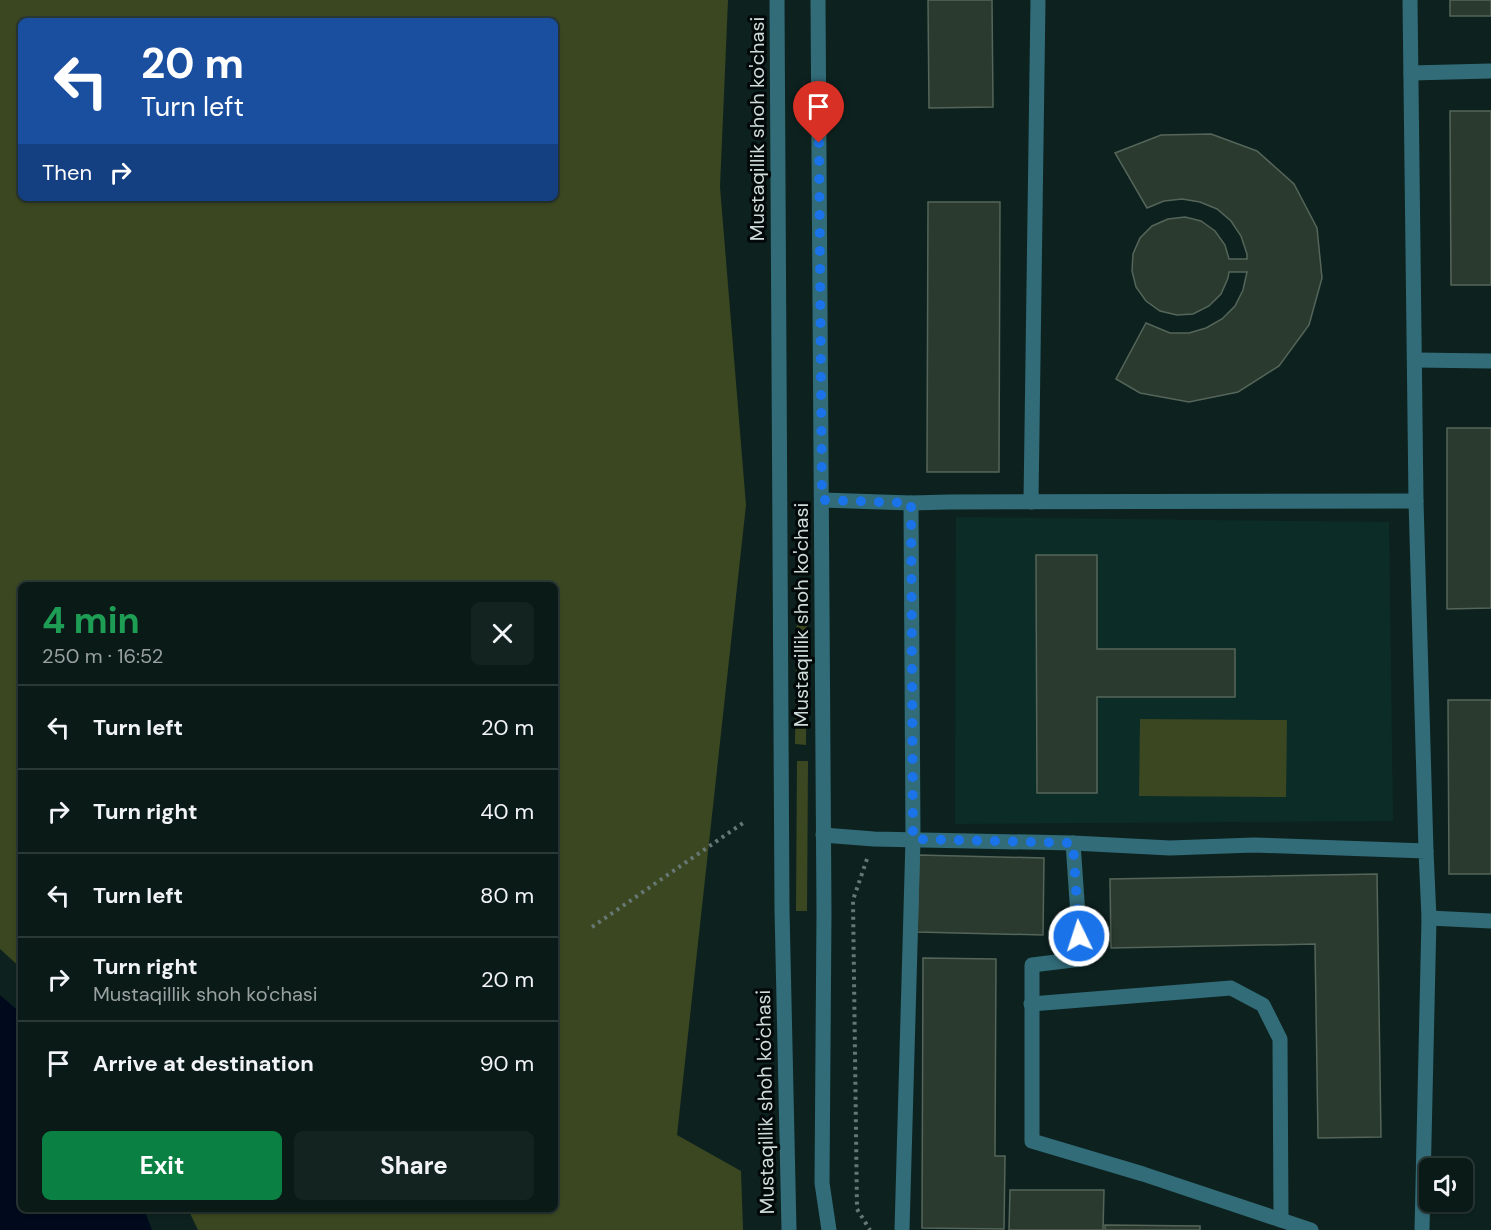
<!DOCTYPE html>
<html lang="en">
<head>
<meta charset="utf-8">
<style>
  :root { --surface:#0a1a17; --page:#132320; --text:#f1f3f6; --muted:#99a1a1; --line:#2a3836; --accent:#0b8043 }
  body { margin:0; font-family:"DM Sans",sans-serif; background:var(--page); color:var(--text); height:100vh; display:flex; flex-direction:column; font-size:22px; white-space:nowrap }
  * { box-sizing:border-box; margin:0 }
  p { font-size:20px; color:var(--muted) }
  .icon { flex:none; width:33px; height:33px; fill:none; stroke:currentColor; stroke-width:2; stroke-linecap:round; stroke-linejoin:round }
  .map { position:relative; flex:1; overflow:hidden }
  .details { position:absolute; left:18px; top:582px; width:540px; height:630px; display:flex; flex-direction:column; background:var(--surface); border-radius:9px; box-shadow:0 2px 4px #0004,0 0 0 2px var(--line) }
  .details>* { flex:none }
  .guide { position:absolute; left:18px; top:18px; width:540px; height:183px; border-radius:9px; box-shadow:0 2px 4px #0004,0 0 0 2px var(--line); background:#1a4fa0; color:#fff; overflow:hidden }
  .buttons { position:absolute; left:1419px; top:1158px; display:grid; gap:12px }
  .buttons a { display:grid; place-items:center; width:54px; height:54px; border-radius:9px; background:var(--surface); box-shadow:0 2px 4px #0004,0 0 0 2px var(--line); font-size:30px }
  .pin { position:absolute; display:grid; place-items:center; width:51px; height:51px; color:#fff; margin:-62px -26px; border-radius:50% 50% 50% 0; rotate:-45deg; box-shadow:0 0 6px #0007 }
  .pin .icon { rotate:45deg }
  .me { position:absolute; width:66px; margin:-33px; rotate:356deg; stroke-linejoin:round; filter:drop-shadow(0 0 4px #0008) }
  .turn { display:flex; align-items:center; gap:21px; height:126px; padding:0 24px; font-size:27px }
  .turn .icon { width:78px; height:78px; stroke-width:2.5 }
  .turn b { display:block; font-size:42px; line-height:51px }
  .then { display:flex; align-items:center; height:57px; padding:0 24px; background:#0003; gap:12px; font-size:22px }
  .round { display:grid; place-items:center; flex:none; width:63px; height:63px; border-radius:9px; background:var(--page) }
  .overview { display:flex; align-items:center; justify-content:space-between; height:102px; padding:0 24px }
  h1 { font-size:36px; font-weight:700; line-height:45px; color:#1e9e55 }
  .action { display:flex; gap:12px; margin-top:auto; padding:12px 24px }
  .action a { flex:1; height:69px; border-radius:9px; background:var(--accent); color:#fff; font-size:24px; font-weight:700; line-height:69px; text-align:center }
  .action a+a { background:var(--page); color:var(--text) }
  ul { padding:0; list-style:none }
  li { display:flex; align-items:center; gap:18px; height:84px; padding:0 24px; border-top:2px solid var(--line) }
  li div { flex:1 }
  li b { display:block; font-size:22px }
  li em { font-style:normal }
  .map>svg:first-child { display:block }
</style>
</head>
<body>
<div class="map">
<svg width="1491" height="1230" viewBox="0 0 1491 1230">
  <rect width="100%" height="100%" fill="#0d221f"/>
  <polygon fill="#0c2c28" points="956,517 1389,522 1393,821 955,824"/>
  <g fill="#3b4720" fill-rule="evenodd">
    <path d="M0 0H728L720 187 746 505 677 1135 741 1171 743 1230H198L188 1209H555V585H21V968L0 949ZM21 21H555V198H21Z"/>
    <polygon points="797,604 807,604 806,745 795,744"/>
    <polygon points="1140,719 1287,720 1286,797 1139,796"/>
    <polygon points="797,761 808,761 807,911 796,911"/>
  </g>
  <polygon fill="#000a1c" points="0,995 21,1013 21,1209 144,1209 152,1230 0,1230"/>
  <g fill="#2b3a2f" stroke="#556559" stroke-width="1.5">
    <polygon points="928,0 992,0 993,107 929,108"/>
    <rect x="1450" y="0" width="41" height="16"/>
    <polygon points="1450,111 1491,111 1491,285 1451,285"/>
    <polygon points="1211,134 1257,151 1294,184 1317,228 1322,278 1309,325 1279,366 1238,392 1189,402 1140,393 1116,379 1146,323 1170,333 1189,333 1206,328 1222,319 1235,306 1243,290 1247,272 1229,272 1228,278 1221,294 1209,306 1193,314 1177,315 1160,311 1146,301 1136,287 1132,271 1133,254 1140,238 1152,226 1168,219 1185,217 1201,221 1215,231 1225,245 1229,259 1247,259 1247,254 1241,236 1231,221 1217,209 1200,202 1182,199 1164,201 1147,208 1115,153 1161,135"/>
    <polygon points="928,202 1000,202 999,472 927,472"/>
    <polygon points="1447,428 1491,428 1491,608 1447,609"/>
    <polygon points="1036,555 1097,555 1097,649 1235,649 1235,697 1097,697 1097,793 1037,793"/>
    <polygon points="1448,700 1491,700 1491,874 1449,874"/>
    <polygon points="919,855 1044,858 1043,935 917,932"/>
    <polygon points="1377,874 1381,1137 1318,1138 1315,944 1111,948 1110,879"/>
    <polygon points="923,958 996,959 995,1156 1005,1156 1004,1229 922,1228"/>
    <polygon points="1010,1190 1104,1190 1103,1230 1009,1230"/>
    <polygon points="1105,1225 1200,1226 1200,1230 1105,1230"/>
  </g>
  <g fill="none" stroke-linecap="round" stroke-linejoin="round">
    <g stroke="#667774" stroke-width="4" stroke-dasharray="3 4.5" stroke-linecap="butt">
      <polyline points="867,859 853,900 857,1209 870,1230"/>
      <polyline points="592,927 746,821"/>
    </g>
    <g stroke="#326c79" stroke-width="15">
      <polyline points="777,0 782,909 789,1230"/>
      <polyline points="818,0 824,913 822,1183 829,1230"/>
      <polyline points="1410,0 1416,501 1426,851"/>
      <polyline points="1411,73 1491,71"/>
      <polyline points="1415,360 1491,361"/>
      <polyline points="822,500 911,503 948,502 1416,501"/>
      <polyline points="1031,502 1038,0"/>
      <polyline points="823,835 874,839 1073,843 1170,848 1254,845 1426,851 1429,918 1422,1230"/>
      <polyline points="1073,843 1081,959 1032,965 1032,1141 1143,1174 1311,1230"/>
      <polyline points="1429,918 1491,921"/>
      <polyline points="1031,1004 1231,988 1263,1005 1280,1039 1281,1220"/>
      <polyline points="902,1230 913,839 911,503"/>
    </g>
  </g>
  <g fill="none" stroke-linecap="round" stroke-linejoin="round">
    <polyline stroke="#1a73e8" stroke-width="10" stroke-dasharray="0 18" points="819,143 822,500 911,503 913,839 1073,843 1079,936"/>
  </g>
  <g text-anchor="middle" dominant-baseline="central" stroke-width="6" stroke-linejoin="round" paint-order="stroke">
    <g font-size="20" fill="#cfdcd9" stroke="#030908">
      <text transform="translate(757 129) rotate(-90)">Mustaqillik shoh ko'chasi</text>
      <text transform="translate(801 615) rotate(-90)">Mustaqillik shoh ko'chasi</text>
      <text transform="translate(765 1102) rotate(-91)">Mustaqillik shoh ko'chasi</text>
    </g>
  </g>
</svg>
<div class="buttons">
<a><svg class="icon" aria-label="sound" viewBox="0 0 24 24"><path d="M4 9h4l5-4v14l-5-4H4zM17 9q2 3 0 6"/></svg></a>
</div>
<div class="pin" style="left:819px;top:143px;background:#d93025"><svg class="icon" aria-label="arrive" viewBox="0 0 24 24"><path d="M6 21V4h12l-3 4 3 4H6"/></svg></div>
<svg class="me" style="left:1079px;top:936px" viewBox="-20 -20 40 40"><circle r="17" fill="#1a73e8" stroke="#fff" stroke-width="3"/><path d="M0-11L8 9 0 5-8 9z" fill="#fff"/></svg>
<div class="guide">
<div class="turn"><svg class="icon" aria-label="left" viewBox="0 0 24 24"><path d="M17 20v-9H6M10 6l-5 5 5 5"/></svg><div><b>20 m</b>Turn left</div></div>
<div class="then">Then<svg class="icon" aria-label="right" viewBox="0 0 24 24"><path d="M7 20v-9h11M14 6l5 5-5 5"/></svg></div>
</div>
<section class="details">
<div class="overview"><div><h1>4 min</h1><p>250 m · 16:52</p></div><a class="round"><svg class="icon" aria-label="close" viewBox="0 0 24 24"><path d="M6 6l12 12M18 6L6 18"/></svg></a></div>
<ul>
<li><svg class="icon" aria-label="left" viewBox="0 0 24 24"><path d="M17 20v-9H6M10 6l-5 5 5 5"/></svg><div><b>Turn left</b></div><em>20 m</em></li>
<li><svg class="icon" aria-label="right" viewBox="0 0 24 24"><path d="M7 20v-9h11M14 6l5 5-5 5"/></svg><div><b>Turn right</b></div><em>40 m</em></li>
<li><svg class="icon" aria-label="left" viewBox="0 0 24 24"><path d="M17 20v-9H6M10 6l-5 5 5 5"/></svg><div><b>Turn left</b></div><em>80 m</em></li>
<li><svg class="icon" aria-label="right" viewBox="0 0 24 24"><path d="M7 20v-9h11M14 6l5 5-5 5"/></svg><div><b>Turn right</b><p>Mustaqillik shoh ko'chasi</p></div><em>20 m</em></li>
<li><svg class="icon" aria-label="arrive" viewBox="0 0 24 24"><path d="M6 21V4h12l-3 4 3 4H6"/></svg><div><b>Arrive at destination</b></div><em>90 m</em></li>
</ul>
<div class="action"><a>Exit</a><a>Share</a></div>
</section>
</div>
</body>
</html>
